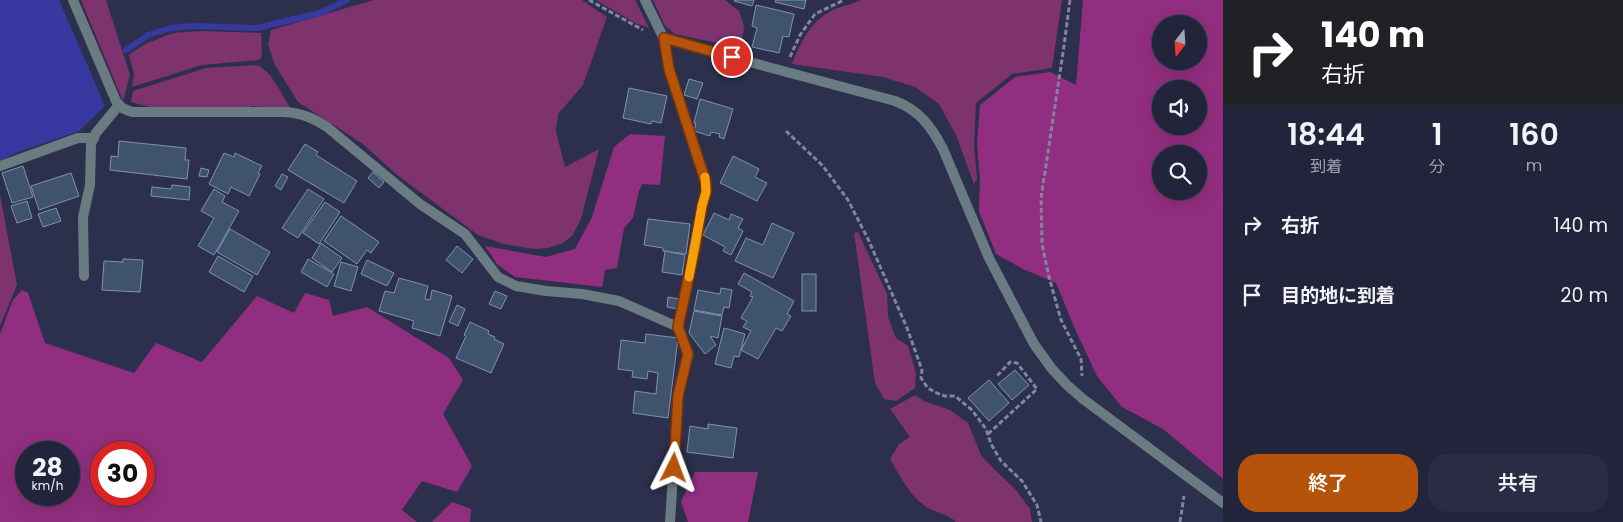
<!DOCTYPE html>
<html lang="ja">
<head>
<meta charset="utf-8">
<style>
  :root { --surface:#21243a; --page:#292c42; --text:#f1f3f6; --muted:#a2a4af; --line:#3e4154; --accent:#b45309 }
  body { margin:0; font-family:Poppins,"Noto Sans JP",sans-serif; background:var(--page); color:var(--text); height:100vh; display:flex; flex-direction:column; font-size:19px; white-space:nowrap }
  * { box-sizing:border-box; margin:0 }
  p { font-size:16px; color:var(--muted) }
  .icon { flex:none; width:28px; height:28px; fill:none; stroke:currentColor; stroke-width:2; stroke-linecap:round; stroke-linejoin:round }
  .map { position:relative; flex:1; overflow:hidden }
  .details { display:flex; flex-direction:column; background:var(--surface); width:400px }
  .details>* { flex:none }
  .banner { background:#202124; color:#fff; overflow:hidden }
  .needle { width:32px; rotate:197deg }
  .buttons { position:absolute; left:1152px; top:15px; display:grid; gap:10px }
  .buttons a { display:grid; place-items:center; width:55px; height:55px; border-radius:50%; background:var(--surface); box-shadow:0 5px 20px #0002,0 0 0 1px var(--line); font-size:25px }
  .speed { position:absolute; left:15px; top:441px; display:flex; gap:10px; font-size:25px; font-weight:700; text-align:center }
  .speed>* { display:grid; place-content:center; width:65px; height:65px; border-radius:50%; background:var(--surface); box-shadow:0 5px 20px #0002,0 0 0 1px var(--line); line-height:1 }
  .speed small { font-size:12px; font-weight:400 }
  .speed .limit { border:8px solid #d22; background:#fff; color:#111 }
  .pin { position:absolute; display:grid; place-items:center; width:42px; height:42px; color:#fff; margin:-21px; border:2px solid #fff; border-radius:50%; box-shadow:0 1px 5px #0007 }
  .me { position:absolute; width:55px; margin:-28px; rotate:3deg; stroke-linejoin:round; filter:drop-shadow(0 0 4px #0008) }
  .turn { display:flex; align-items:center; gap:18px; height:105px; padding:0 15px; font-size:22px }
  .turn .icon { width:65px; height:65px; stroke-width:2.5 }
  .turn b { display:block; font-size:35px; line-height:42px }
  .eta { display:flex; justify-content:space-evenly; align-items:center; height:85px; text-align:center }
  .eta b { font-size:30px; font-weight:600; line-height:35px }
  .cta { display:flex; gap:10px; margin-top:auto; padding:10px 15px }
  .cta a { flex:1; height:58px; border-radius:20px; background:var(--accent); color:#fff; font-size:20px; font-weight:600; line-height:58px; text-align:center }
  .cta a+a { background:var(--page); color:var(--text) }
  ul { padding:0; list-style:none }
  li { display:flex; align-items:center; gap:15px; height:70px; padding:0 15px }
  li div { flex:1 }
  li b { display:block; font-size:19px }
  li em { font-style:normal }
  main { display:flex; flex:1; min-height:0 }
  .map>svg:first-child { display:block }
</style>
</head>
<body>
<main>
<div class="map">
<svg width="1223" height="522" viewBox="0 0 1223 522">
  <rect width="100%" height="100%" fill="#2c304d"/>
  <g fill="#7e326e">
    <polygon points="81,0 106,0 130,75 123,101"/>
    <polygon points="374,0 582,0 607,17 583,85 558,114 556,131 565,167 599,149 581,219 572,236 563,243 548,248 533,249 504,244 478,235 396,174 363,144 298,102 275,65 268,45 271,30"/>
    <polygon points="596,0 635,0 649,28 635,23"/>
    <polygon points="653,0 725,0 739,11 744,26 741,48 675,34 665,26"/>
    <path d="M861 0H1062L1052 68 1012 74 976 103 974 145 977 178 974 184 956 135 939 104 915 87 883 77 792 64C801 41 811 20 835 9 843 6 852 4 861 0Z"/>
    <polygon points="201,31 261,33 262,56 259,60 202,65 132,87 134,74 129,55 145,44 173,33"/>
    <path d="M256 65C270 68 283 97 291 109L251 106 249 108H154L131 102 133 91 206 68Z"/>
    <polygon points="0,195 17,285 0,326"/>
    <polygon points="858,232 887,294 888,317 896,338 908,346 916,373 915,388 896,401 884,399 875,383 854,233"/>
    <path d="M915 395 924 401 950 410 968 423 981 455 994 469 1016 490 1030 509 1032 522H956C947 513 935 513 925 506 909 495 900 476 890 459L899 444 910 437 890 409Z"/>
  </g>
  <g fill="#922e7f" fill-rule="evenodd">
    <path d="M1083 0H1223V479L1163 429 1122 407 1097 376 1075 329 1056 283 1023 269 996 254 979 211 980 180 977 144 980 105 1015 77 1050 72 1076 85ZM1161 24H1199V61H1161ZM1161 89H1199V126H1161ZM1161 154H1199V191H1161Z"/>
    <polygon points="630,134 665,136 660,185 642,184 639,191 633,218 624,228 617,268 605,270 602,287 515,277 497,264 485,246 546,257 575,249 592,217 614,147"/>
    <path d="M22 290 28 293 45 343 134 373 156 343 202 362 257 296 294 313 305 293 329 300 333 316 367 307 449 358 463 380 443 414 472 466 457 492 422 481 402 510 417 522H0V334L13 300ZM26 452H69V495H26ZM101 452H144V495H101Z"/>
    <polygon points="695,472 758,472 748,522 688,522 681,502"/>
    <polygon points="452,502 471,509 470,522 432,522"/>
  </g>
  <polygon fill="#3839a0" points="0,0 59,0 105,106 79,131 15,153 0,161"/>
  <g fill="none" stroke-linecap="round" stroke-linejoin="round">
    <polyline stroke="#3839a0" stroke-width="6" points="126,50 148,35 171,28 193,26 257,28 320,13 347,0"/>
  </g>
  <g fill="#3f536e" stroke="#7d93b1">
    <polygon points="735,0 754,0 752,6 734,1"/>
    <polygon points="776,0 806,0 804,9 775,2"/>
    <polygon points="756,5 794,14 789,37 783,36 779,53 752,47 757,28 752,26"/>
    <polygon points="689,79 703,83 697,99 684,95"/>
    <polygon points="629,88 667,96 661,123 652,121 651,124 623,118"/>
    <polygon points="700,99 733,109 724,139 719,137 720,134 711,132 710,136 694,131 696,123 694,123"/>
    <polygon points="119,141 186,148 185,160 189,160 187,179 110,170 111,156 118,157"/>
    <polygon points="305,144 318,152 316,155 357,181 344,203 288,170"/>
    <polygon points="224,153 234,157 235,153 262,166 258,173 260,174 249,196 231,187 228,194 209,184"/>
    <polygon points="733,156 759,169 755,177 767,183 757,201 720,183"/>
    <polygon points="23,166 33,197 12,203 2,173"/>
    <polygon points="201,168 209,170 207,177 199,176"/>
    <polygon points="373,172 384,182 379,188 368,178"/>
    <polygon points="71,173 79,196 39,210 31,186"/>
    <polygon points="282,174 288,177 281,190 275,186"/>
    <polygon points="172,185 190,187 189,200 151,196 152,187 171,189"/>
    <polygon points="214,189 225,196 222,202 239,211 214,255 198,246 214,218 201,211"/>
    <polygon points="308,189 324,199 298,238 282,228"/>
    <polygon points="27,201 32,218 17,223 11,206"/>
    <polygon points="325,202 340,212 319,244 303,233"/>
    <polygon points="56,208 61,221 43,227 38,214"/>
    <polygon points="714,213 729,220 731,214 743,219 738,228 743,231 731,255 723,251 725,247 703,235"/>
    <polygon points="341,216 379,242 371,253 367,250 357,264 324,241"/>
    <polygon points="648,219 690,224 686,254 663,251 663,248 644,245"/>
    <polygon points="772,223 794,233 773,278 735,261 746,238 763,245"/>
    <polygon points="230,229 270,252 257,275 217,252"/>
    <polygon points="321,243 342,258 332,272 312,258"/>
    <polygon points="457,246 473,259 462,273 446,260"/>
    <polygon points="665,251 685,255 682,275 662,272"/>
    <polygon points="218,256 253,276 244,292 209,272"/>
    <polygon points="123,259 143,260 140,292 102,290 104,261 123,262"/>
    <polygon points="308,259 334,274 327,287 301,272"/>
    <polygon points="367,260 394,273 387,286 361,274"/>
    <polygon points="341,262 358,267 351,291 334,286"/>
    <polygon points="744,273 794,301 787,314 791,316 782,331 776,328 758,359 741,350 751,331 743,327 747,321 741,318 753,297 750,296 752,292 738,284"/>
    <rect x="802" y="274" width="14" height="37"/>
    <polygon points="399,278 428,286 425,299 430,300 432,290 452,296 440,336 412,328 414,321 379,311 385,291 394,293"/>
    <polygon points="721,288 732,290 729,308 724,307 722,315 694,310 698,290 720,294"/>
    <polygon points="495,291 507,296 501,309 489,304"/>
    <polygon points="668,297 679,299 677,309 667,307"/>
    <polygon points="457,305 465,309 458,326 449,322"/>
    <polygon points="694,311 722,316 718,338 710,336 716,345 705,354 689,333"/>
    <polygon points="470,322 489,331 488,334 495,337 494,339 504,344 491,373 456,358 466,336 464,335"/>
    <polygon points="724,328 745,334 739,357 734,356 731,368 715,364"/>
    <polygon points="646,334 678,338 668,418 633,413 635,391 656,394 658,373 648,371 647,379 632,377 633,371 618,369 621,340 645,343"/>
    <polygon points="1015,370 1029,385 1012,400 998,384"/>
    <polygon points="989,380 1009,403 989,421 968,398"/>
    <polygon points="708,424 737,428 733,458 687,452 690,426 708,429"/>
  </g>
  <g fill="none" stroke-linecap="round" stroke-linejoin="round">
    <g stroke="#81859d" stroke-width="3" stroke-dasharray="5 2.5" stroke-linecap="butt">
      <polyline points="589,0 643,30"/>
      <polyline points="1070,0 1064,46 1041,198 1042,244 1049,277 1061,320 1081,359 1082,376"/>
      <polyline points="790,57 800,35 815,14 844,0"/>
      <polyline points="786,131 823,166 848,200 869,241 907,328 922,370 921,378 927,387 934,392 945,396 955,396 972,410 986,429 991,444 1001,461 1022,481 1037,505 1041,522"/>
      <polyline points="988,434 1037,389 1017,363 1010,362 996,377"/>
      <polyline points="1180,522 1184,496"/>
    </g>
    <g stroke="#6a7c81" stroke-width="10">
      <polyline points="0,166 78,138 94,138"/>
      <polyline points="84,276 83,217 90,185 91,144 96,133 119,105"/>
    </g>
    <g stroke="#6a7c81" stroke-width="10">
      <path d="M73 0 116 101 122 108 132 112H284C302 113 313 118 327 127L420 204 465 234 498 277 516 286 546 291 582 294 619 301 678 327C686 291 693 254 700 217 702 205 706 194 707 183L669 69 664 39 645 0"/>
      <path d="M664 39 895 101C919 110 931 126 943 149L989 258 1034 344 1052 369 1067 385 1083 399"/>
      <polyline points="670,522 678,396 688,354 678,327"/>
    </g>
    <polyline stroke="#6a7c81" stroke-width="10" points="1083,399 1223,503"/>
  </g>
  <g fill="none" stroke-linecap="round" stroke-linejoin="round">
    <defs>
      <polyline id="route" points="674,468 678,396 688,354 678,327 695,248 702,206 706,192 706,183 669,69 664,38 732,57"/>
    </defs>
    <use href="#route" stroke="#753606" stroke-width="12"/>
    <use href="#route" stroke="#b45309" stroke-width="9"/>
    <polyline stroke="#f59e0b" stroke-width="9" points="689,277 702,206 706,192 705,177"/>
  </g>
</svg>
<div class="buttons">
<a><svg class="needle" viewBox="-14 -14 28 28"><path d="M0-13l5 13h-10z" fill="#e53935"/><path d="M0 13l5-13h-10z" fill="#a2a4af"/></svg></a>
<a><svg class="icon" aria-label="sound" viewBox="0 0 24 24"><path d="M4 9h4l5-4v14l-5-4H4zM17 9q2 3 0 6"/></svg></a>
<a><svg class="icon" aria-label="search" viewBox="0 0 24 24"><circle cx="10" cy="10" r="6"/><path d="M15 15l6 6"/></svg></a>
</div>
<div class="speed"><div>28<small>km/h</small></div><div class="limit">30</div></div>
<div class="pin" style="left:732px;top:57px;background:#d93025"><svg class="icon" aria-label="arrive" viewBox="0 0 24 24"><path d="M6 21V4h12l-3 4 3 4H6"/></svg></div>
<svg class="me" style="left:674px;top:468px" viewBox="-20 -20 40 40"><path d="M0-17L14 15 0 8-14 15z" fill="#b45309" stroke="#fff" stroke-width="4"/></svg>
</div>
<section class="details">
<div class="banner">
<div class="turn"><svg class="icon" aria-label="right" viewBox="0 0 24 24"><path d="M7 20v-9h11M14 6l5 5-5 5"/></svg><div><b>140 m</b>右折</div></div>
</div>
<div class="eta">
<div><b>18:44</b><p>到着</p></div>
<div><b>1</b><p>分</p></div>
<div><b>160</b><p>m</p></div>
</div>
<ul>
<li><svg class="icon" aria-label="right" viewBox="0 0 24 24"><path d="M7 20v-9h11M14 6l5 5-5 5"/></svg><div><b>右折</b></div><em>140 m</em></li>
<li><svg class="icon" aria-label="arrive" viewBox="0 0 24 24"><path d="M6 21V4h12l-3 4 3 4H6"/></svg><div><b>目的地に到着</b></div><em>20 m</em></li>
</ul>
<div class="cta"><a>終了</a><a>共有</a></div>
</section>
</main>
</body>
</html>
